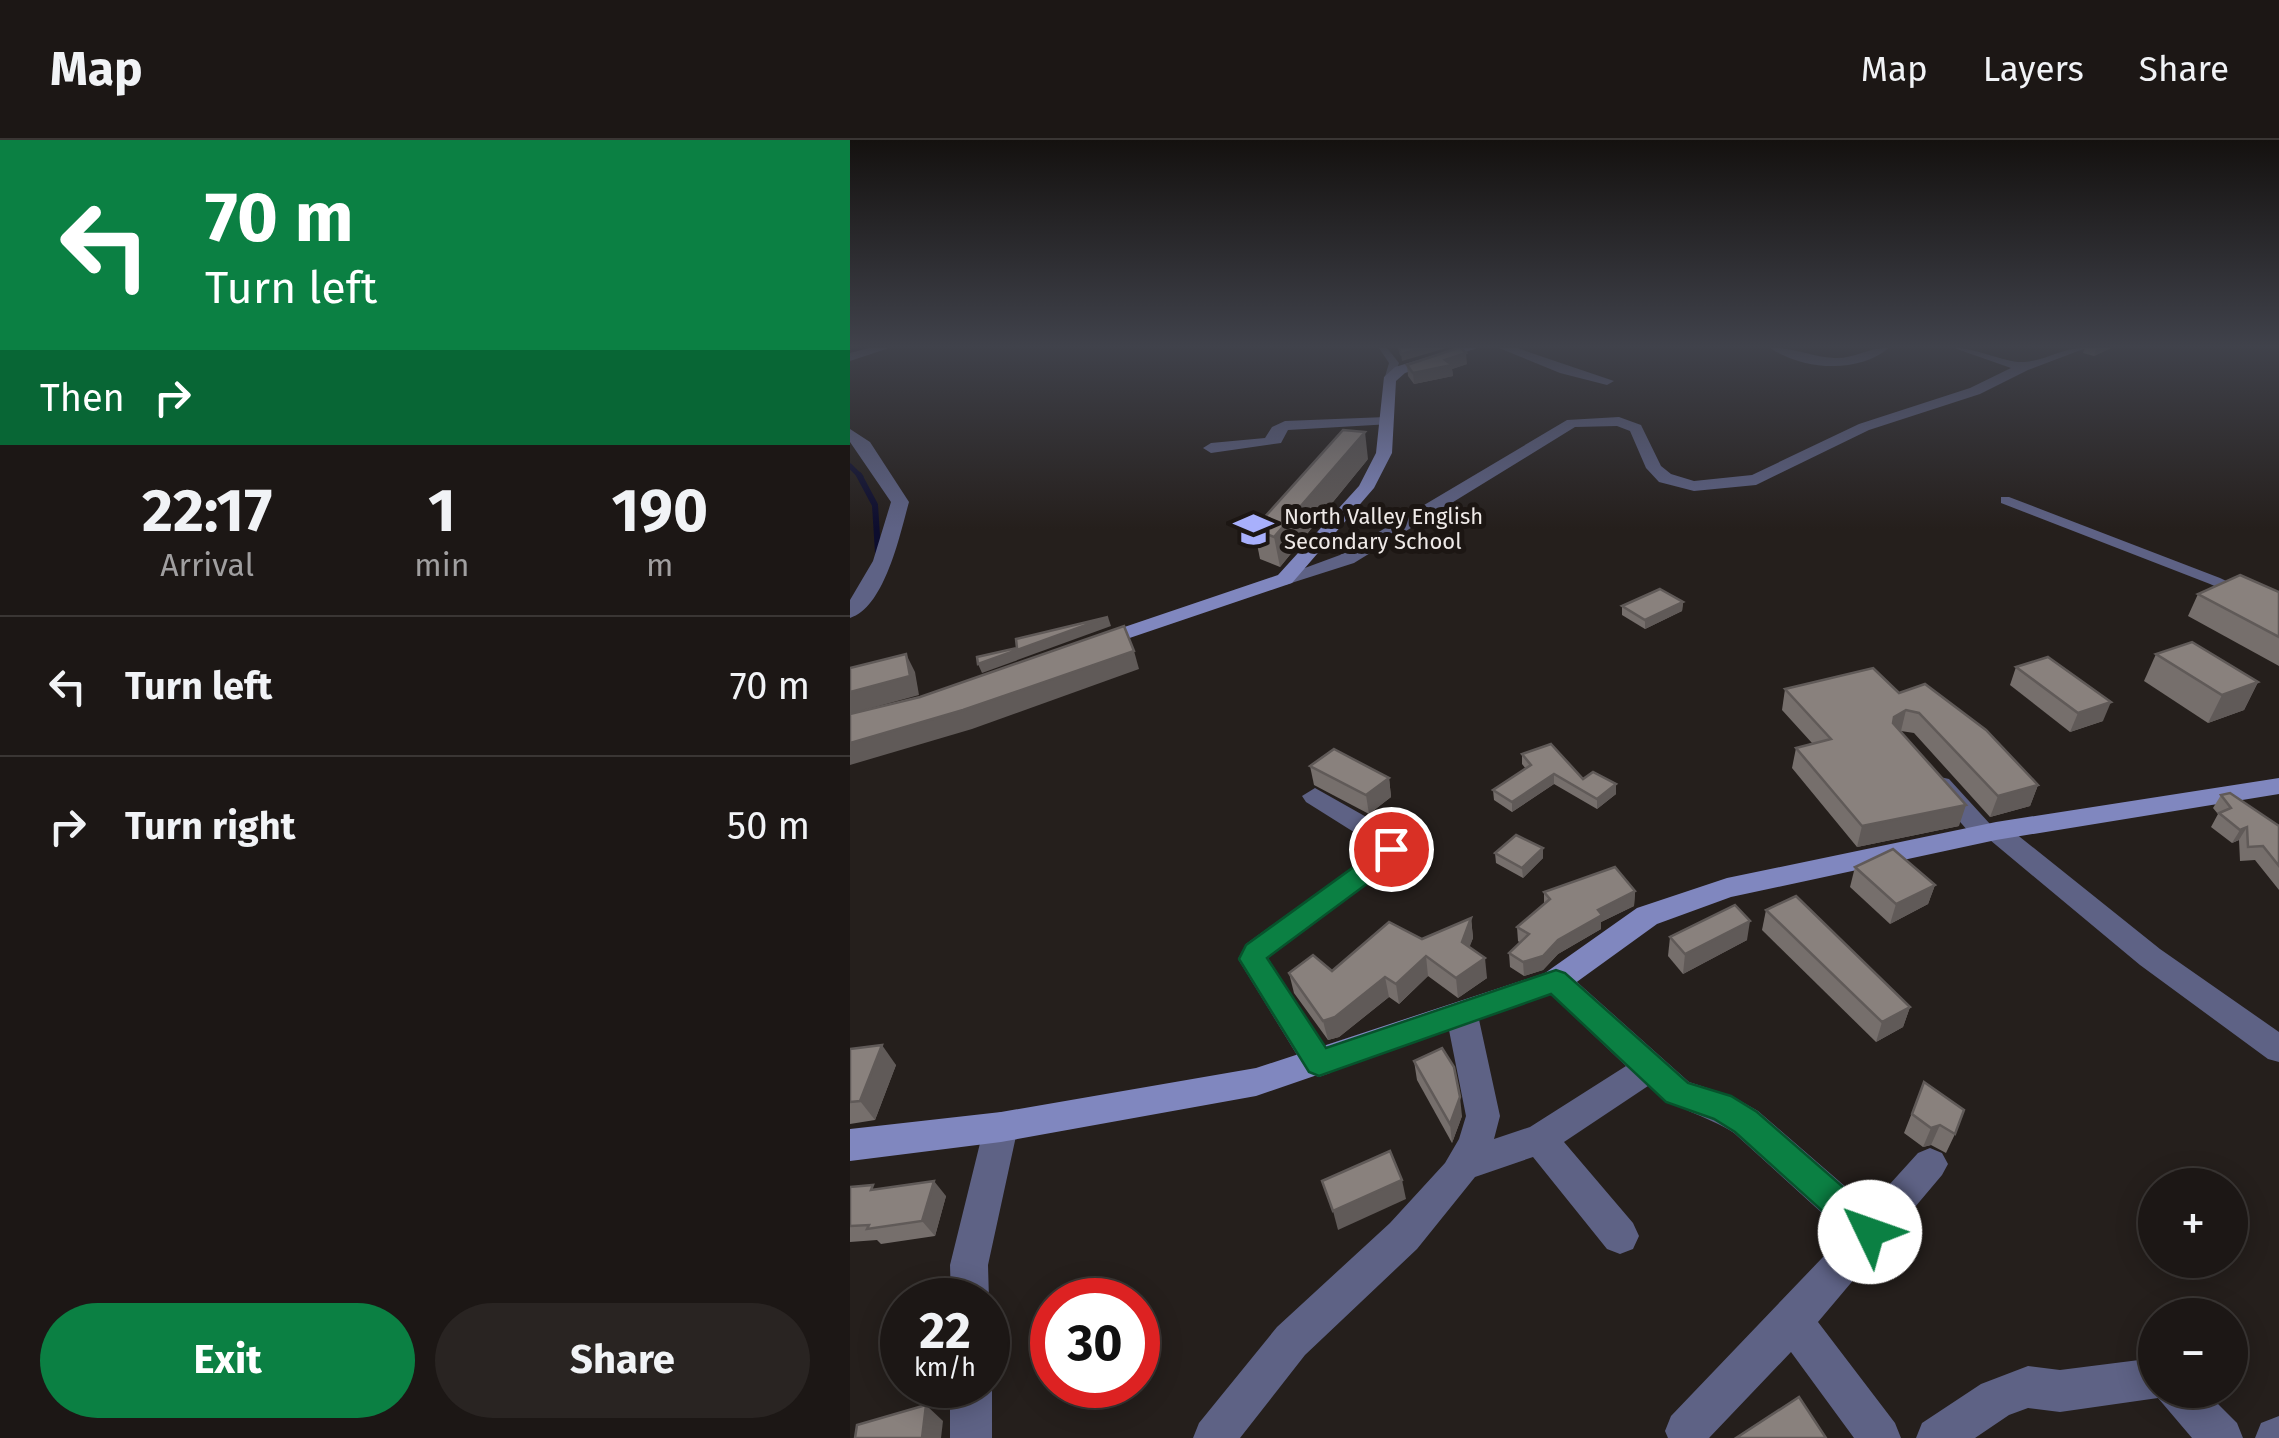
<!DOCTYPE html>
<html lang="en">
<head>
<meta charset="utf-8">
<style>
  :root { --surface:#1c1715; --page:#292422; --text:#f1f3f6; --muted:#a09fa0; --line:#3a3634; --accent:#0b8043 }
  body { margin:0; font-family:"Fira Sans",sans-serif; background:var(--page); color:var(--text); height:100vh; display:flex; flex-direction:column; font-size:38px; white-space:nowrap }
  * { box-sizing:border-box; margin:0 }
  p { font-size:32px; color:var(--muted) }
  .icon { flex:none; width:55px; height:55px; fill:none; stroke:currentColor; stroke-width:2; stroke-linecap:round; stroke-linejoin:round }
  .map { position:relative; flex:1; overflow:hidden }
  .panel { display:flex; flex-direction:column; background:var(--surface); width:850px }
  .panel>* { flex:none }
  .guide { background:#0b8043; color:#fff; overflow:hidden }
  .fabs { position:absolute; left:1288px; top:1028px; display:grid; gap:20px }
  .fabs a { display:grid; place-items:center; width:110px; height:110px; border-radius:50%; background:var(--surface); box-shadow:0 5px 25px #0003,0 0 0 2px var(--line); font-size:50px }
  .speed { position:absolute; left:30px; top:1138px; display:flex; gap:20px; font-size:50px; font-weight:700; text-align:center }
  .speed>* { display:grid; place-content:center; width:130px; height:130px; border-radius:50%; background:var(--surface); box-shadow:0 5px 25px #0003,0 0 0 2px var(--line); line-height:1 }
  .speed small { font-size:25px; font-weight:400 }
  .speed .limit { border:15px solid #d22; background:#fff; color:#111 }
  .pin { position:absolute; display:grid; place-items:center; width:85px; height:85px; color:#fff; margin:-42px; border:5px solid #fff; border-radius:50%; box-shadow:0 2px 10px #0007 }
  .me { position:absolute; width:110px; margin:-55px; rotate:312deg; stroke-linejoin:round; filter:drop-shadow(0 0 8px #0008) }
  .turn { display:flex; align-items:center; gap:35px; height:210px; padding:0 40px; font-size:45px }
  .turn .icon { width:130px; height:130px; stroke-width:2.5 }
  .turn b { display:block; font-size:70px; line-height:85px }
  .then { display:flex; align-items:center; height:95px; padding:0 40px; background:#0003; gap:20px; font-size:38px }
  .eta { display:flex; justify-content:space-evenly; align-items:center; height:170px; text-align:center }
  .eta b { font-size:60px; font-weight:700; line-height:70px }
  .button { display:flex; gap:20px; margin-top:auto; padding:20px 40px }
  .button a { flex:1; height:115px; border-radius:60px; background:var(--accent); color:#fff; font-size:40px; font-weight:700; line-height:115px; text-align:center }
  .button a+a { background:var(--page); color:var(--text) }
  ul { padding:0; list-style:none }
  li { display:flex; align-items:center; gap:30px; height:140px; padding:0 40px; border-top:2px solid var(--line) }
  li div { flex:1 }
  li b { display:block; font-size:38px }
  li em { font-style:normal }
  header { display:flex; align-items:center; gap:60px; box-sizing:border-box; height:140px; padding:0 50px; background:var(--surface); border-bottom:2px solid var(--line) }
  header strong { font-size:48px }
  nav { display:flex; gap:55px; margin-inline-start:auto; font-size:35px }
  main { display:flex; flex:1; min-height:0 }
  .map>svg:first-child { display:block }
</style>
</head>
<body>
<header>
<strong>Map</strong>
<nav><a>Map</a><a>Layers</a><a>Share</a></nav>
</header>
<main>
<section class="panel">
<div class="guide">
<div class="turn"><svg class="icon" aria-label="left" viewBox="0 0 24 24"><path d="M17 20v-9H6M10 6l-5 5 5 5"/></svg><div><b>70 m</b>Turn left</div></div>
<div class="then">Then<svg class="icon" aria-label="right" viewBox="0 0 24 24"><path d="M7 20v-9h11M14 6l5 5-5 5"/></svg></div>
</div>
<div class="eta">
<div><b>22:17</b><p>Arrival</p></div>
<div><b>1</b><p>min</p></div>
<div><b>190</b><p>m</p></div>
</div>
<ul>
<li><svg class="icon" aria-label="left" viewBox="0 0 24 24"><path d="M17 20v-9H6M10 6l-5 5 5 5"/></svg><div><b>Turn left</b></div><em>70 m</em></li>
<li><svg class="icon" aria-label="right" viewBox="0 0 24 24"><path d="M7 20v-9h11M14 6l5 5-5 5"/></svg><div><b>Turn right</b></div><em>50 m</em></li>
</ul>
<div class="button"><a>Exit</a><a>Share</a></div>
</section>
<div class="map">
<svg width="1429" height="1298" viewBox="0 0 1429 1298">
  <rect width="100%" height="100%" fill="#251f1c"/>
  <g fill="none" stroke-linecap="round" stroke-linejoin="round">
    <g stroke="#0d0d2e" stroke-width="5">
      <polyline points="0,213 14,208"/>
      <polyline points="0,326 11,337"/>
    </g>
    <polyline stroke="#0d0d2e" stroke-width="6" points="9,335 25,365 28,412"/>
    <g fill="#5e6285" fill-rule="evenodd">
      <polygon points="529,208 537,208 549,223 542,242 534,240 539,223"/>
      <polygon points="1151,357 1159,357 1370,438 1429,466 1429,475 1360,444 1151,363"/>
    </g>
    <g fill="#5e6285" fill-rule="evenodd">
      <polygon points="19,208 39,208 0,221 0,213"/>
      <polygon points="649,208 667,208 764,241 757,245 710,233"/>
      <path d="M920 208C942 207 962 217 984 218 1004 219 1019 207 1039 208 1007 234 954 230 920 208Z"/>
      <path d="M1104 208C1128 208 1154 223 1174 222 1195 221 1213 207 1236 208L1178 230 1130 254 1019 290 906 345 844 351 809 342 796 328 780 291 767 286 725 287 504 423 435 445 425 439 490 415 717 280 769 277 791 285 811 326 821 334 844 341 902 335 1009 284 1120 248 1161 228Z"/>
      <polygon points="536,277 541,278 541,284 438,290 431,303 361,313 353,308 361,303 415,298 422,287 435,281"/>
      <path d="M0 289 20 302 59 362C50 394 35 467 0 478V460L23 421 41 362 0 302Z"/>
      <polygon points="1090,637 1099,639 1140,684 1155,685 1310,809 1429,892 1429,922 1418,919 1290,825 1140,700 1125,699 1078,645"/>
      <polygon points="465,648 550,696 554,703 545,723 418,818 485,923 480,933 469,937 458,933 388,819 396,804 525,711 526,706 456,662 452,656"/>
      <path d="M706 829 717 833 839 942 882 956 908 971 1019 1067 1068 1013 1080 1008 1092 1013 1098 1024 1092 1035 968 1182 1045 1283 1051 1298H1004L941 1212 859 1298H818L815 1291 821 1276 995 1094 884 993C855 974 825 971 798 946L714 1002 783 1083 789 1096 783 1109 770 1114 757 1109 683 1017 625 1037 567 1109 455 1215 390 1298H343L349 1283 427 1187 540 1083 595 1023 609 999 616 976 596 875 601 866 612 862 623 866 628 875 650 976 644 999 680 987 776 926 695 849 691 841 695 833Z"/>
      <polygon points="151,972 163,976 168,987 138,1125 139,1160 138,1165 138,1160 101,1160 100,1125 134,987 139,976"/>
      <polygon points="1305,1218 1305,1250 1354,1250 1387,1283 1393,1298 1342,1298 1308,1258 1210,1272 1178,1268 1159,1275 1125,1298 1066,1298 1072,1283 1131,1244 1178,1226 1210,1230"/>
      <polygon points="138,1235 142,1245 142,1298 100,1298 100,1245 138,1245"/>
      <polygon points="1429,1276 1429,1298 1405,1298 1411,1283"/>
    </g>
    <g fill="#8087bf" fill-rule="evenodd">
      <polygon points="608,208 627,208 555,233 546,241 542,313 524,348 442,443 253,507 239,507 235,503 239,499 428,435 509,346 526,313 534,237 545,227"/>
      <polygon points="1429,638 1429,654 1146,700 881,757 807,784 717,849 406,956 151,1002 0,1021 0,989 151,972 406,928 695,833 787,768 877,738 1146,682"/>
    </g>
  </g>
  <g fill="#766f6c">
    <polygon points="1235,208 1261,208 1244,216 1233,213"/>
    <polygon points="617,224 602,229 603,236 564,244 558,236 557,225"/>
    <polygon points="518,319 430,427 410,419 404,389"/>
    <polygon points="1429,452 1429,526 1338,476 1348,454"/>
    <polygon points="833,462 832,471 795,489 772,475 772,466"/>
    <polygon points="1306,514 1408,542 1394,570 1358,583 1294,541"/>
    <polygon points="1166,527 1253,581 1220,592 1160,545"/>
    <polygon points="935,549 1049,553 1188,645 1180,666 1140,677 1064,593 1051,591 1109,686 1007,707 942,628 946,608 962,603 932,570"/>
    <polygon points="672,614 733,639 766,644 766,654 747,669 704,644 662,672 644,660 643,650 676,629 672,624"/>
    <polygon points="460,626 539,638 541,657 519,674 464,645"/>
    <polygon points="1371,655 1429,686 1429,750 1405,720 1390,721 1389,700 1382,703 1361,687 1368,674 1363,668"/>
    <polygon points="693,708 693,718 673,738 646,723 645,713"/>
    <polygon points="1005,727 1085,745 1078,764 1040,784 1000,747"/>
    <polygon points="785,751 784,766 751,782 751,789 708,814 693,830 674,836 660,827 659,813 670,803 668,801 667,787 694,764 694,752"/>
    <polygon points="916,770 1060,867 1053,887 1026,902 912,790"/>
    <polygon points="621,778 623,798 619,807 637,838 608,858 578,836 549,864 539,857 489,897 478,900 444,853 439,833 482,831 572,799"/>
    <polygon points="820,797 897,800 833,834 818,816"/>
    <polygon points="0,909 46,925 25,980 0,984"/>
    <polygon points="564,921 612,976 602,1003 567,940"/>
    <polygon points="1074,942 1105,994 1096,1013 1081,1005 1073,1007 1054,993"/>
    <polygon points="0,1047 96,1056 85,1096 31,1104 27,1100 0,1102"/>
  </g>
  <g fill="#605a58">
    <polygon points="573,208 596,208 552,221 551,214"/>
    <polygon points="1246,208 1261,208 1244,216"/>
    <polygon points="616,213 617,224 602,229 603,236 564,244 563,233"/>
    <polygon points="515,292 518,319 430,427 424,397"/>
    <polygon points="833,462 832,471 795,489 795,480"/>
    <polygon points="258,477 261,486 132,533 128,524"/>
    <polygon points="284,511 289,529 122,589 0,625 0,603"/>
    <polygon points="56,514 65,532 69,555 0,574 0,552"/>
    <polygon points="1408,542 1394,570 1358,583 1372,555"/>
    <polygon points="1261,562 1253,581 1220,592 1228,573"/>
    <polygon points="1056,570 1051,591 1039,598 1044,577"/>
    <polygon points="704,634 704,644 662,672 662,662"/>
    <polygon points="539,638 541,657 519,674 516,655"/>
    <polygon points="766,644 766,654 747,669 747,659"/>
    <polygon points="1188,645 1180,666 1140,677 1148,656"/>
    <polygon points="1116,665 1109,686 1007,707 1012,686"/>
    <polygon points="1397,687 1389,700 1382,703 1390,690"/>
    <polygon points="693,708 693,718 673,738 672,728"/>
    <polygon points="1085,745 1078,764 1040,784 1046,764"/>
    <polygon points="785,751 784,766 751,782 751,789 708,814 693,830 674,836 673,822 708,800 748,770"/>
    <polygon points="621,778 623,798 614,822 612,802"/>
    <polygon points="900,781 897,800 833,834 835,814"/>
    <polygon points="576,816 578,836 549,864 546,844"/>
    <polygon points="635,818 637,838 608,858 606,838"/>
    <polygon points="535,837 539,857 489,897 478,900 473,881"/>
    <polygon points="1060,867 1053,887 1026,902 1032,882"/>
    <polygon points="32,905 46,925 25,980 10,961"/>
    <polygon points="610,957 612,976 602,1003 600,984"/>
    <polygon points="1090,985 1081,1005 1073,1007 1081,988"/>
    <polygon points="552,1040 556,1059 488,1090 483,1071"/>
    <polygon points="84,1041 96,1056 85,1096 72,1081"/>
    <polygon points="76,1265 93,1281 91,1298 72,1298"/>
  </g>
  <g fill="#89817d" stroke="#605a58" stroke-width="2.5">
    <polygon points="549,208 573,208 551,214"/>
    <polygon points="608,208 611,208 616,213 595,220 602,225 563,233 557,225"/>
    <polygon points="493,290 515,292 424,397 404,389"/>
    <polygon points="1390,435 1429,452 1429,497 1348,454"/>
    <polygon points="810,449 833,462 795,480 772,466"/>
    <polygon points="258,477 128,524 127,517 167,508 166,499"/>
    <polygon points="274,486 284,511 113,570 0,603 0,574 70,557"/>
    <polygon points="1342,502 1408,542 1372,555 1306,514"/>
    <polygon points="56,514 60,536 0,552 0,528"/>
    <polygon points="1198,517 1261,562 1228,573 1166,527"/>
    <polygon points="1023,528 1049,553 1075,544 1136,590 1188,645 1148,656 1069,573 1056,570 1044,577 1043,583 1116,665 1012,686 946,608 981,599 935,549"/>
    <polygon points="701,604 733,639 743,632 766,644 747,659 704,634 662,662 643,650 681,625 672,614"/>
    <polygon points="484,609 539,638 516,655 460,626"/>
    <polygon points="1380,653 1429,686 1429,726 1413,706 1398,707 1397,687 1390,690 1369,673 1381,668 1371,655"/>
    <polygon points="666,695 693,708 672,728 645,713"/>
    <polygon points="1043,709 1085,745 1046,764 1005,727"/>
    <polygon points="765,727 785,751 748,770 752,775 708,800 693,816 673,822 659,813 679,794 667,787 700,759 694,752"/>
    <polygon points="946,756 1060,867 1032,882 916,770"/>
    <polygon points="885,765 900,781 835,814 820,797"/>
    <polygon points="621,778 612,802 635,818 606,838 576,816 546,844 535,837 485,877 473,881 439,833 463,815 482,831 539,782 572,799"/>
    <polygon points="32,905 10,961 0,962 0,909"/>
    <polygon points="592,908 604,927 610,957 600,984 564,921"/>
    <polygon points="1074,942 1114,970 1105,994 1090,985 1081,988 1062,974"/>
    <polygon points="540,1011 552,1040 483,1071 472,1041"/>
    <polygon points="84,1041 72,1081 17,1089 19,1085 0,1086 0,1047 23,1045 21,1050"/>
    <polygon points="949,1257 976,1298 886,1298"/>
    <polygon points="76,1265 72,1298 5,1298 7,1285"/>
  </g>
  <linearGradient id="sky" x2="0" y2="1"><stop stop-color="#14110f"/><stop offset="0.53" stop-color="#40424b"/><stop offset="1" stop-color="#40424b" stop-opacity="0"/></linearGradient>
  <rect width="1429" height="389" fill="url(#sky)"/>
  <polygon fill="#0b8043" stroke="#07532c" stroke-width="2.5" points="541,700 553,709 545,723 417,818 476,908 706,830 715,833 838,943 881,956 907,972 1032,1081 1037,1092 1032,1104 1020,1109 1009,1104 885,992 864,979 816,962 701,854 469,936 459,932 389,819 396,805 527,710 532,703"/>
  <defs>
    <symbol id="school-bare" viewBox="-9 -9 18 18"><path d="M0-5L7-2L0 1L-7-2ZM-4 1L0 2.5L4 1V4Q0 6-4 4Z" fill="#a8b0fc" stroke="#1c1613" stroke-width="2.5" paint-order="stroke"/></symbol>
  </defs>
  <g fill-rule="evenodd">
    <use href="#school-bare" x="376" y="362" width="55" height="55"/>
  </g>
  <g text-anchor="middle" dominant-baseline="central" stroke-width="10" stroke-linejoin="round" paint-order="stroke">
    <g font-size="22" fill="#efeae8" stroke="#1c1613" text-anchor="start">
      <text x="434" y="376">North Valley English<tspan x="434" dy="25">Secondary School</tspan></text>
    </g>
  </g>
</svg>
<div class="fabs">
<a>+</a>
<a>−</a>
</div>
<div class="speed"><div>22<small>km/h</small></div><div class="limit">30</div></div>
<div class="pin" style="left:541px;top:709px;background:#d93025"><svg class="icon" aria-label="arrive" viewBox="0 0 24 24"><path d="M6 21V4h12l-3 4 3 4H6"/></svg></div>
<svg class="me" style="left:1020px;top:1092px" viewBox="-20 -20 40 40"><circle r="19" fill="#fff"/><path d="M0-13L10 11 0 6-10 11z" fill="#0b8043"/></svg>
</div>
</main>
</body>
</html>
